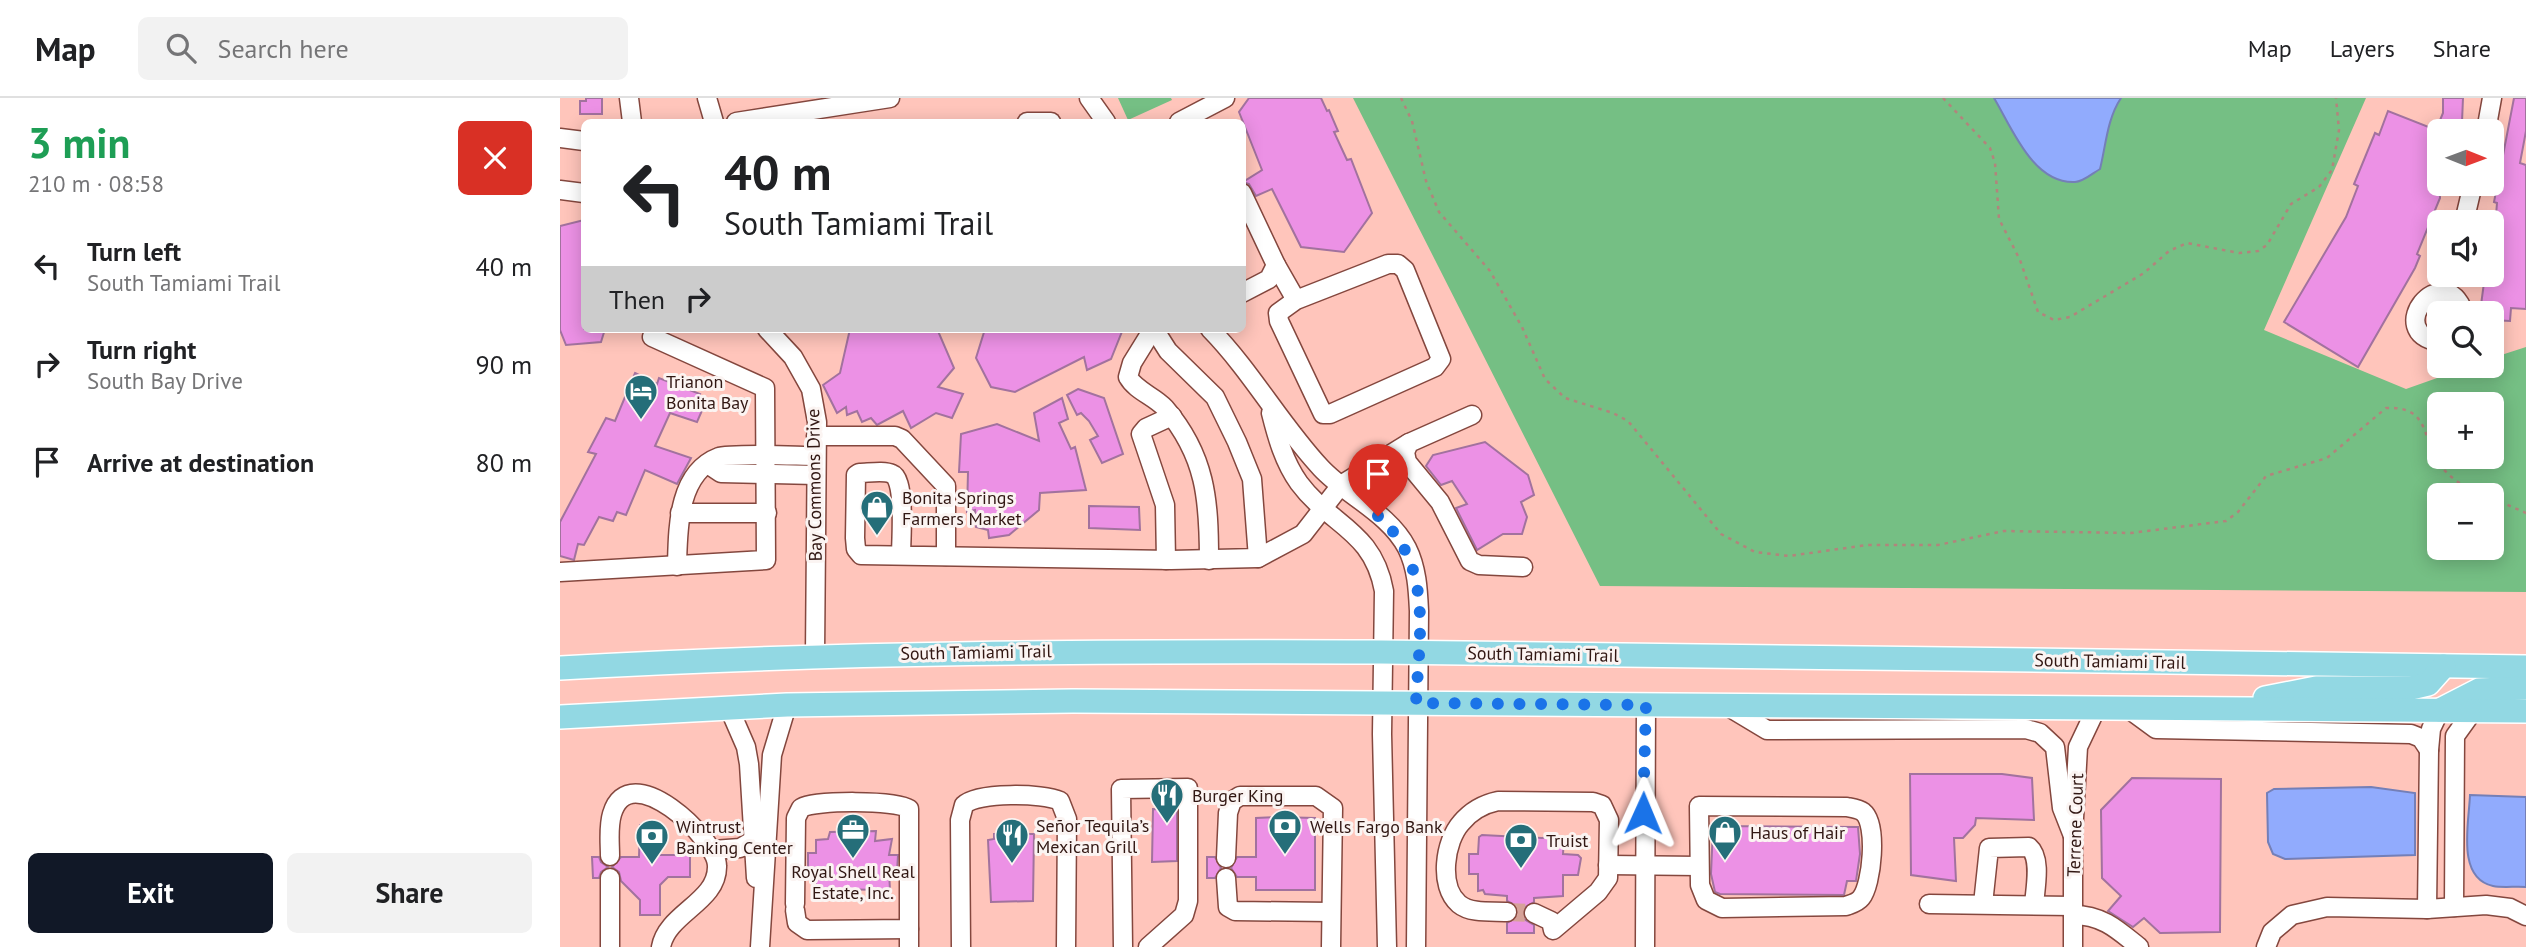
<!DOCTYPE html>
<html lang="en">
<head>
<meta charset="utf-8">
<style>
  :root { --surface:#fff; --page:#f2f2f2; --text:#202124; --muted:#757577; --line:#e0e0e0; --accent:#111827 }
  body { margin:0; font-family:"PT Sans",sans-serif; background:var(--page); color:var(--text); height:100vh; display:flex; flex-direction:column; font-size:26px; white-space:nowrap }
  * { box-sizing:border-box; margin:0 }
  p { font-size:23px; color:var(--muted) }
  .icon { flex:none; width:38px; height:38px; fill:none; stroke:currentColor; stroke-width:2; stroke-linecap:round; stroke-linejoin:round }
  .map { position:relative; flex:1; overflow:hidden }
  .drawer { display:flex; flex-direction:column; background:var(--surface); width:560px }
  .drawer>* { flex:none }
  .hud { position:absolute; left:21px; top:21px; width:665px; height:214px; border-radius:10px; box-shadow:0 4px 18px #0003; background:#fff; color:var(--text); overflow:hidden }
  .needle { width:46px; rotate:91deg }
  .fabs { position:absolute; left:1867px; top:21px; display:grid; gap:14px }
  .fabs a { display:grid; place-items:center; width:77px; height:77px; border-radius:10px; background:var(--surface); box-shadow:0 4px 18px #0003; font-size:35px }
  .pin { position:absolute; display:grid; place-items:center; width:60px; height:60px; color:#fff; margin:-72px -30px; border-radius:50% 50% 50% 0; rotate:-45deg; box-shadow:0 0 7px #0007 }
  .pin .icon { rotate:45deg }
  .me { position:absolute; width:77px; margin:-38px; rotate:1deg; stroke-linejoin:round; filter:drop-shadow(0 0 5px #0008) }
  .turn { display:flex; align-items:center; gap:24px; height:147px; padding:0 28px; font-size:32px }
  .turn .icon { width:91px; height:91px; stroke-width:2.5 }
  .turn b { display:block; font-size:49px; line-height:60px }
  .then { display:flex; align-items:center; height:66px; padding:0 28px; background:#0003; gap:14px; font-size:26px }
  .round { display:grid; place-items:center; flex:none; width:74px; height:74px; border-radius:10px; background:var(--page) }
  .overview { display:flex; align-items:center; justify-content:space-between; height:119px; padding:0 28px }
  h1 { font-size:42px; font-weight:700; line-height:52px; color:#1e9e55 }
  .cta { display:flex; gap:14px; margin-top:auto; padding:14px 28px }
  .cta a { flex:1; height:80px; border-radius:10px; background:var(--accent); color:#fff; font-size:28px; font-weight:700; line-height:80px; text-align:center }
  .cta a+a { background:var(--page); color:var(--text) }
  ul { padding:0; list-style:none }
  li { display:flex; align-items:center; gap:21px; height:98px; padding:0 28px }
  li div { flex:1 }
  li b { display:block; font-size:26px }
  li em { font-style:normal }
  header { display:flex; align-items:center; gap:42px; box-sizing:border-box; height:98px; padding:0 35px; background:var(--surface); border-bottom:2px solid var(--line) }
  header strong { font-size:33px }
  nav { display:flex; gap:38px; margin-inline-start:auto; font-size:24px }
  .search { width:490px; height:63px; background:var(--page); display:flex; align-items:center; gap:18px; box-sizing:border-box; padding:0 24px; border-radius:10px; color:var(--muted); font-size:26px }
  main { display:flex; flex:1; min-height:0 }
  .map>svg:first-child { display:block }
</style>
</head>
<body>
<header>
<strong>Map</strong>
<div class="search"><svg class="icon" aria-label="search" viewBox="0 0 24 24"><circle cx="10" cy="10" r="6"/><path d="M15 15l6 6"/></svg>Search here</div>
<nav><a>Map</a><a>Layers</a><a>Share</a></nav>
</header>
<main>
<section class="drawer">
<div class="overview"><div><h1>3 min</h1><p>210 m · 08:58</p></div><a class="round" style="background:#d93025;color:#fff"><svg class="icon" aria-label="close" viewBox="0 0 24 24"><path d="M6 6l12 12M18 6L6 18"/></svg></a></div>
<ul>
<li><svg class="icon" aria-label="left" viewBox="0 0 24 24"><path d="M17 20v-9H6M10 6l-5 5 5 5"/></svg><div><b>Turn left</b><p>South Tamiami Trail</p></div><em>40 m</em></li>
<li><svg class="icon" aria-label="right" viewBox="0 0 24 24"><path d="M7 20v-9h11M14 6l5 5-5 5"/></svg><div><b>Turn right</b><p>South Bay Drive</p></div><em>90 m</em></li>
<li><svg class="icon" aria-label="arrive" viewBox="0 0 24 24"><path d="M6 21V4h12l-3 4 3 4H6"/></svg><div><b>Arrive at destination</b></div><em>80 m</em></li>
</ul>
<div class="cta"><a>Exit</a><a>Share</a></div>
</section>
<div class="map">
<svg width="1966" height="849" viewBox="0 0 1966 849">
  <rect width="100%" height="100%" fill="#ffc5bb"/>
  <g fill="#75bf84" fill-rule="evenodd">
    <polygon points="558,0 611,0 612,2 568,22"/>
    <path d="M793 0H1806L1704 232 1846 291 1911 268H1932V260L1966 249V494L1040 488ZM1880 306H1932V359H1880ZM1880 397H1932V450H1880Z"/>
  </g>
  <g fill="#91abfd" stroke="#747fb7" stroke-width="2">
    <path d="M1434 0H1561C1547 21 1546 47 1540 71 1533 75 1523 84 1515 84 1473 86 1452 30 1434 0Z"/>
    <polygon points="1811,689 1855,695 1855,757 1725,761 1713,756 1708,744 1707,695 1714,691"/>
    <path d="M1910 697 1966 699V789C1956 788 1943 790 1933 788 1896 780 1909 725 1910 697Z"/>
  </g>
  <g fill="#ec91e5" stroke="#a2729e" stroke-width="2">
    <polygon points="26,0 42,0 42,16 20,16 20,3 26,3"/>
    <polygon points="689,0 761,0 767,13 769,12 778,33 774,34 787,62 791,61 812,115 784,154 741,149 712,91 696,98 689,86 683,84 702,72 679,14"/>
    <polygon points="1883,0 1903,0 1902,24 1899,33 1878,33 1880,100 1857,156 1860,158 1855,170 1798,269 1724,224 1786,119 1798,88 1794,86 1815,35 1819,37 1828,13 1876,32 1883,15"/>
    <polygon points="1954,0 1966,0 1966,33 1960,65 1966,67 1966,211 1951,210 1950,223 1932,222 1932,215 1928,215 1929,207 1921,207 1925,177 1932,177 1932,130 1935,130 1937,105 1934,104"/>
    <polygon points="24,122 24,231 45,231 41,244 6,247 0,232 0,128"/>
    <polygon points="290,231 378,233 394,270 378,289 403,296 392,320 376,315 351,330 343,313 317,327 311,320 302,324 297,313 287,317 286,309 277,315 263,287 280,275"/>
    <polygon points="425,231 563,231 551,261 527,272 524,259 455,294 431,289 416,260"/>
    <polygon points="75,275 97,286 99,280 140,296 135,306 144,308 137,324 110,315 95,348 131,360 117,386 85,372 66,417 57,414 53,423 39,419 24,447 18,446 14,462 0,458 0,424 36,356 28,354 46,320 55,323"/>
    <polygon points="518,291 544,300 563,356 542,365 530,342 538,338 529,323 521,315 517,317 507,297"/>
    <polygon points="502,300 508,321 499,325 511,351 515,349 526,392 480,395 479,412 449,437 429,440 428,432 416,429 415,412 407,414 408,374 399,374 401,336 437,326 479,343 474,315"/>
    <polygon points="925,344 968,377 974,397 961,404 967,419 962,436 943,436 917,452 896,410 907,406 892,383 881,387 866,368 873,357"/>
    <polygon points="529,408 579,409 580,432 529,430"/>
    <polygon points="1350,676 1442,676 1472,680 1474,722 1416,720 1415,727 1403,740 1394,740 1396,783 1351,777"/>
    <polygon points="1572,680 1661,681 1660,834 1600,835 1584,820 1573,829 1548,813 1561,798 1542,780 1541,712"/>
    <polygon points="593,711 617,713 617,763 592,764"/>
    <polygon points="715,719 755,720 755,792 696,792 696,779 677,779 671,770 677,759 696,759 696,720"/>
    <polygon points="80,727 99,727 99,757 130,757 130,779 108,779 100,787 100,817 80,817 80,802 61,783 59,774 52,769 61,759 79,759"/>
    <polygon points="1153,728 1298,729 1300,756 1296,783 1287,783 1284,797 1160,796 1155,794 1151,776"/>
    <polygon points="316,733 315,743 332,741 329,757 338,757 337,774 329,774 330,792 256,791 255,773 248,774 248,755 256,755 256,742 268,741 270,734"/>
    <polygon points="434,736 474,736 473,803 431,804 428,742 434,741"/>
    <polygon points="922,737 982,740 1000,738 1004,740 1003,756 1018,757 1021,760 1018,777 1003,777 1003,798 974,800 974,804 964,810 964,821 974,827 974,835 947,835 947,825 957,819 957,808 947,803 947,798 925,796 923,792 918,793 918,776 909,776 909,756 918,756 919,739"/>
    <polygon points="32,759 39,759 41,764 48,769 41,774 39,780 33,780"/>
    <polygon points="647,759 655,759 661,770 655,780 647,780"/>
  </g>
  <g fill="none" stroke-linecap="round" stroke-linejoin="round">
    <polyline stroke="#d6a299" stroke-width="18" stroke-dasharray="18 9" stroke-linecap="butt" points="947,814 974,815"/>
    <defs>
      <g id="minor">
        <polyline points="69,0 72,24"/>
        <polyline points="147,0 154,24"/>
        <polyline points="529,0 546,24"/>
        <polyline points="176,24 330,0"/>
        <polyline points="467,24 491,24"/>
        <polyline points="619,24 665,0"/>
        <polyline points="1926,33 1932,0"/>
        <polyline points="0,40 24,43"/>
        <polyline points="0,92 24,95"/>
        <polyline points="682,95 716,167 709,181 682,195"/>
        <polyline points="1904,124 1913,86"/>
        <polyline points="716,167 736,202 828,166 838,166 845,172 881,261 875,269 770,316 763,316 719,223 718,215 736,202"/>
        <polyline points="1885,196 1891,177"/>
        <polyline points="207,231 233,259 251,291 257,324 255,557"/>
        <path d="M593 231 572 265 568 279C576 293 594 298 605 310 646 358 649 402 649 462"/>
        <path d="M650 231C692 274 720 326 761 370 787 398 829 415 847 450 857 470 858 492 859 513L856 849"/>
        <path d="M1880 244C1821 235 1884 158 1904 215"/>
        <path d="M711 315C717 339 724 364 739 385 771 428 813 432 824 493L822 636 827 849"/>
        <polyline points="912,317 849,345 845,354 847,364 880,404 910,463 919,467 963,469"/>
        <polyline points="256,338 335,338 342,341 386,388 386,458"/>
        <polyline points="149,367 161,375 256,377"/>
        <polyline points="120,415 207,415"/>
        <path d="M341 457C341 443 346 381 332 376 324 372 308 375 299 375L296 377 295 440 296 451 301 457 611 462 698 460 692 381 677 344 655 299 608 253 594 231"/>
        <polyline points="698,460 743,436 781,387 849,345"/>
        <polyline points="606,462 605,407 581,336 586,330 612,318"/>
        <path d="M117 468C118 432 117 375 159 359 170 355 239 358 256 358"/>
        <polyline points="0,474 206,462 205,290 92,239"/>
        <polyline points="1167,608 1207,632 1466,631 1480,635 1495,649 1502,710 1513,738"/>
        <polyline points="1566,609 1596,631 1851,636 1861,640 1869,652"/>
        <polyline points="169,610 186,649 189,666 196,780"/>
        <path d="M1139 708 1287 709C1292 710 1299 711 1303 714 1318 726 1312 787 1301 800 1297 805 1291 806 1286 808L1162 810 1146 802 1140 787Z"/>
        <polyline points="153,752 180,750 194,742"/>
        <path d="M50 758C50 745 48 729 52 716 69 657 157 741 157 768 158 804 107 815 101 849"/>
        <polyline points="666,760 668,715 672,703 680,698 756,698 773,710 771,849"/>
        <polyline points="1048,767 1139,768"/>
        <polyline points="666,780 668,809 675,813 771,814"/>
        <path d="M235 806 236 720 241 710C255 702 336 702 349 711V831L247 832 237 825 235 812"/>
        <polyline points="1369,806 1513,808"/>
        <path d="M1423 806 1429 750 1469 749C1482 760 1475 791 1474 807"/>
        <polyline points="1894,809 1895,638 1913,613"/>
        <polyline points="1867,811 1869,652 1871,631 1880,612"/>
        <path d="M947 814C933 813 911 816 899 806 878 788 885 743 901 725 910 714 924 706 938 703L1033 704 1042 707 1049 722 1048 780 1038 794 993 832 991 823 974 815"/>
        <path d="M1513 817C1542 817 1557 831 1579 849"/>
        <polyline points="50,849 50,780"/>
        <polyline points="200,849 212,657 227,607"/>
        <polyline points="349,849 349,831"/>
        <path d="M401 849 400 722 404 707C417 694 483 695 500 703L507 721 506 849"/>
        <polyline points="563,849 561,691 628,690 628,803 624,817 588,849"/>
        <polyline points="1085,849 1086,607"/>
        <polyline points="1513,849 1513,738 1518,649 1537,609"/>
        <polyline points="1706,849 1712,834 1732,817 1767,809 1867,811 1926,807 1950,810 1966,818"/>
      </g>
      <g id="major">
        <path d="M0 570C273 554 546 553 820 554 1202 556 1584 565 1966 569"/>
        <polyline points="1705,600 1756,590 1851,590 1868,586 1884,568"/>
        <polyline points="1880,612 1919,592 1966,590"/>
        <polyline points="0,619 227,607 513,603 1966,613"/>
      </g>
    </defs>
    <use href="#minor" stroke="#84473e" stroke-width="21"/>
    <use href="#major" stroke="#fff" stroke-width="26"/>
    <g stroke="#b2847c" stroke-width="2.5" stroke-dasharray="3.5 5" stroke-linecap="butt">
      <path d="M841 0 852 23 866 83 879 114 930 173 962 229 985 281 1005 300 1053 315 1068 323 1161 436 1195 454 1229 458 1307 447H1378L1444 433 1571 435 1666 423 1678 414 1706 378 1767 360 1826 310C1867 308 1862 335 1876 360 1886 379 1905 390 1924 397"/>
      <polyline points="1383,0 1430,50 1435,65 1439,121 1460,162 1478,214 1494,222 1510,219 1584,175 1609,153 1627,145 1679,155 1698,153 1707,147 1731,106 1759,89 1772,72 1779,32 1776,0"/>
      <polyline points="1932,400 1966,415"/>
    </g>
    <use href="#minor" stroke="#fff" stroke-width="18"/>
    <use href="#major" stroke="#92d8e3" stroke-width="23"/>
  </g>
  <g fill="none" stroke-linecap="round" stroke-linejoin="round">
    <path stroke="#1a73e8" stroke-width="12" stroke-dasharray="0 21.6" d="M818 418C874 467 859 538 856 605L1086 607 1083 715"/>
  </g>
  <defs>
    <symbol id="hotel-pin" viewBox="-11 -11 22 30"><path d="M0 17L-7.5 6A9.5 9.5 0 1 1 7.5 6Z" fill="#256e79" stroke="#fbf4f2"/><path d="M-6-4.5h1.5V1H6V5H4.5V3h-9V5H-6ZM-4 0a1.8 1.8 0 1 1 3.6 0ZM.5 0V-2.5h3Q6-2.5 6 0Z" fill="#fff"/></symbol>
    <symbol id="shop-pin" viewBox="-11 -11 22 30"><path d="M0 17L-7.5 6A9.5 9.5 0 1 1 7.5 6Z" fill="#256e79" stroke="#fbf4f2"/><path d="M-5-2.5h2.3a2.7 3.5 0 0 1 5.4 0H5L5.5 6h-11ZM-1.5-2.5h3a1.5 2.3 0 0 0-3 0Z" fill="#fff"/></symbol>
    <symbol id="restaurant-pin" viewBox="-11 -11 22 30"><path d="M0 17L-7.5 6A9.5 9.5 0 1 1 7.5 6Z" fill="#256e79" stroke="#fbf4f2"/><path d="M-5-6h1v4h1v-4h1v4h1v-4h1v5L-1.5 .5V6h-2V.5L-5-1ZM5-6V6H3V1.5H1.5Q1.5-4 5-6Z" fill="#fff"/></symbol>
    <symbol id="bank-pin" viewBox="-11 -11 22 30"><path d="M0 17L-7.5 6A9.5 9.5 0 1 1 7.5 6Z" fill="#256e79" stroke="#fbf4f2"/><path d="M-6-4H6V4H-6ZM0-2.3a2.3 2.3 0 1 0 0 4.6a2.3 2.3 0 1 0 0-4.6Z" fill="#fff"/></symbol>
    <symbol id="office-pin" viewBox="-11 -11 22 30"><path d="M0 17L-7.5 6A9.5 9.5 0 1 1 7.5 6Z" fill="#256e79" stroke="#fbf4f2"/><path d="M-6-3h4V-5.5h4V-3h4V5H-6ZM-1-4.5V-3h2v-1.5ZM-6 0V1H6V0Z" fill="#fff"/></symbol>
  </defs>
  <g fill-rule="evenodd">
    <use href="#hotel-pin" x="62" y="274" width="38" height="52"/>
    <use href="#shop-pin" x="298" y="390" width="38" height="52"/>
    <use href="#restaurant-pin" x="588" y="678" width="38" height="52"/>
    <use href="#bank-pin" x="706" y="709" width="38" height="52"/>
    <use href="#office-pin" x="274" y="713" width="38" height="52"/>
    <use href="#shop-pin" x="1146" y="715" width="38" height="52"/>
    <use href="#restaurant-pin" x="433" y="718" width="38" height="52"/>
    <use href="#bank-pin" x="73" y="719" width="38" height="52"/>
    <use href="#bank-pin" x="942" y="723" width="38" height="52"/>
  </g>
  <g text-anchor="middle" dominant-baseline="central" stroke-width="6" stroke-linejoin="round" paint-order="stroke">
    <g font-size="18" fill="#311713" stroke="#fbf4f2" text-anchor="start">
      <text x="106" y="283">Trianon<tspan x="106" dy="21">Bonita Bay</tspan></text>
      <text x="342" y="399">Bonita Springs<tspan x="342" dy="21">Farmers Market</tspan></text>
      <text x="632" y="697">Burger King</text>
      <text x="476" y="727">Señor Tequila’s<tspan x="476" dy="21">Mexican Grill</tspan></text>
      <text x="116" y="728">Wintrust<tspan x="116" dy="21">Banking Center</tspan></text>
      <text x="750" y="728">Wells Fargo Bank</text>
      <text x="1190" y="734">Haus of Hair</text>
      <text x="986" y="742">Truist</text>
      <text x="293" y="773" text-anchor="middle">Royal Shell Real<tspan x="293" dy="21">Estate, Inc.</tspan></text>
    </g>
    <g font-size="18" fill="#311713" stroke="#fbf4f2">
      <text transform="translate(254 387) rotate(-91)">Bay Commons Drive</text>
      <text transform="translate(416 554) rotate(-1)">South Tamiami Trail</text>
      <text transform="translate(983 556) rotate(1)">South Tamiami Trail</text>
      <text transform="translate(1550 563) rotate(1)">South Tamiami Trail</text>
      <text transform="translate(1515 727) rotate(-88)">Terrene Court</text>
    </g>
  </g>
</svg>
<div class="fabs">
<a><svg class="needle" viewBox="-14 -14 28 28"><path d="M0-13l5 13h-10z" fill="#e53935"/><path d="M0 13l5-13h-10z" fill="#757577"/></svg></a>
<a><svg class="icon" aria-label="sound" viewBox="0 0 24 24"><path d="M4 9h4l5-4v14l-5-4H4zM17 9q2 3 0 6"/></svg></a>
<a><svg class="icon" aria-label="search" viewBox="0 0 24 24"><circle cx="10" cy="10" r="6"/><path d="M15 15l6 6"/></svg></a>
<a>+</a>
<a>−</a>
</div>
<div class="pin" style="left:818px;top:418px;background:#d93025"><svg class="icon" aria-label="arrive" viewBox="0 0 24 24"><path d="M6 21V4h12l-3 4 3 4H6"/></svg></div>
<svg class="me" style="left:1083px;top:715px" viewBox="-20 -20 40 40"><path d="M0-17L14 15 0 8-14 15z" fill="#1a73e8" stroke="#fff" stroke-width="4"/></svg>
<div class="hud">
<div class="turn"><svg class="icon" aria-label="left" viewBox="0 0 24 24"><path d="M17 20v-9H6M10 6l-5 5 5 5"/></svg><div><b>40 m</b>South Tamiami Trail</div></div>
<div class="then">Then<svg class="icon" aria-label="right" viewBox="0 0 24 24"><path d="M7 20v-9h11M14 6l5 5-5 5"/></svg></div>
</div>
</div>
</main>
</body>
</html>
